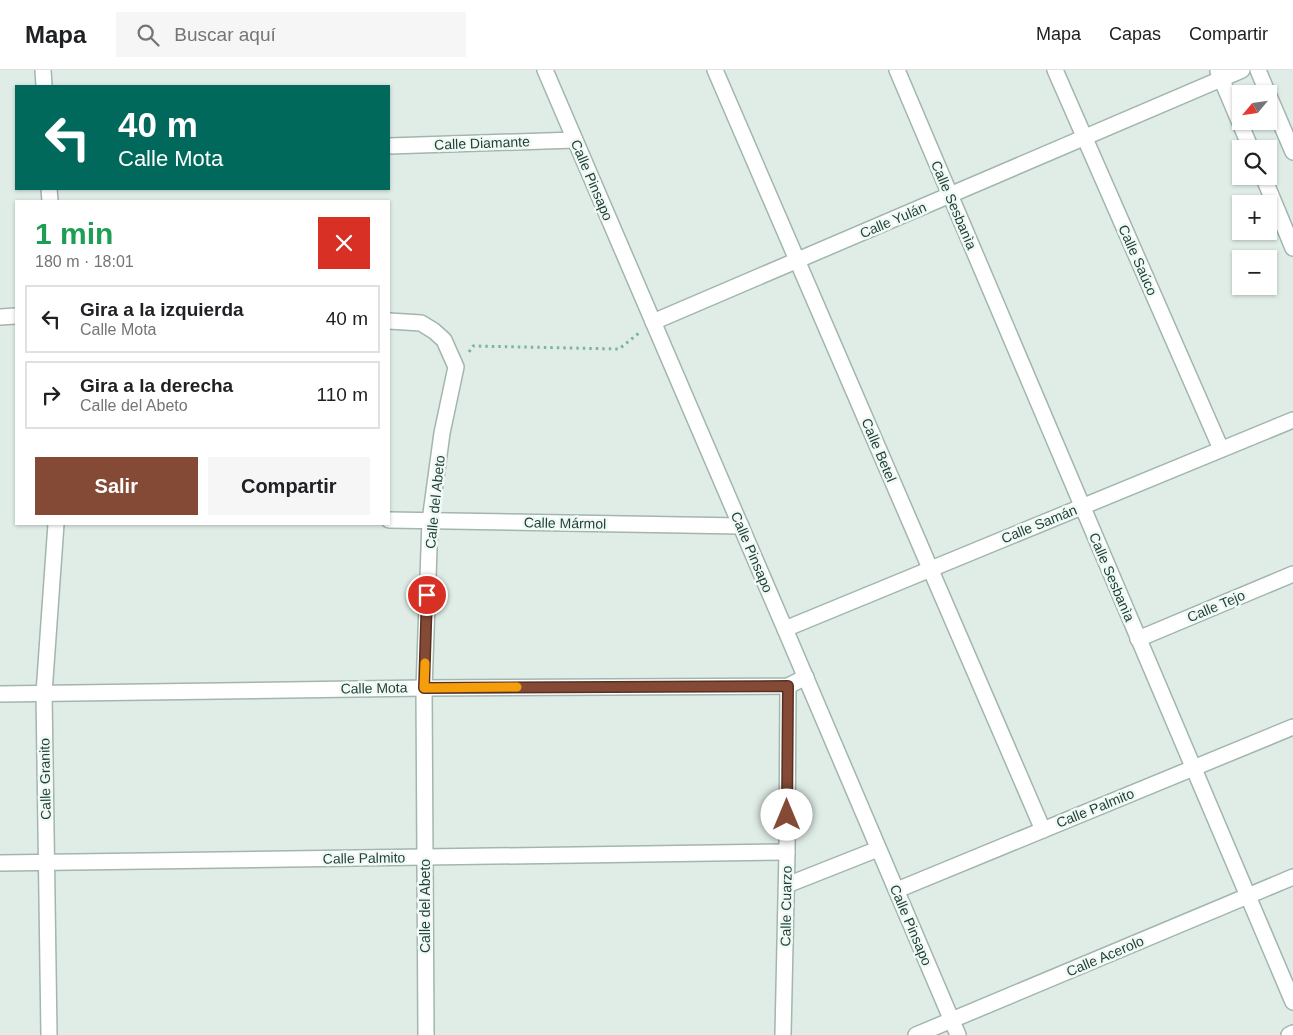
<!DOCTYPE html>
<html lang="es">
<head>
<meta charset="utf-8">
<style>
  :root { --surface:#fff; --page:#f6f6f6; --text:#202124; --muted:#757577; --line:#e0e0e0; --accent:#844a36 }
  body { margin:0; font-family:Arial,sans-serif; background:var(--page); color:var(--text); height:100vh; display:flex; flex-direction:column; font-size:19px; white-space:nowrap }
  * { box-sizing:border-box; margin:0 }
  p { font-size:16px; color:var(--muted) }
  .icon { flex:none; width:28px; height:28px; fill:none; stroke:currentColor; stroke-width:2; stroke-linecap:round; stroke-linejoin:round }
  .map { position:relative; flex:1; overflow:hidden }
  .sheet { position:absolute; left:15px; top:130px; width:375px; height:325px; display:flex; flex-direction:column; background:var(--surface); border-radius:0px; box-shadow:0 1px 4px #0004 }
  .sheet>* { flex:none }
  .guide { position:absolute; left:15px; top:15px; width:375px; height:105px; border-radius:0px; box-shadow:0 1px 4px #0004; background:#00695c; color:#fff; overflow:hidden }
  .needle { width:32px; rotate:241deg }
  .tools { position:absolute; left:1232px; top:15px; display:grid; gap:10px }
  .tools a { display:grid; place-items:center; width:45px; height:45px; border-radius:0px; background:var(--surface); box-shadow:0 1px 4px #0004; font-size:25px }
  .pin { position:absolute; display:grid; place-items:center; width:42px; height:42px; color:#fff; margin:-21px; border:2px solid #fff; border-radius:50%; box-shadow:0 1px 5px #0007 }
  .me { position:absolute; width:55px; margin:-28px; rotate:0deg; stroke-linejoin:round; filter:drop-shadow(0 0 4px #0008) }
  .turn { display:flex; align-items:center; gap:18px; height:105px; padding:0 20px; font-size:22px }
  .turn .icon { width:65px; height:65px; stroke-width:2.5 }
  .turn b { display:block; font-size:35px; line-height:42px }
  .round { display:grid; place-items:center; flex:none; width:52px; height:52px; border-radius:0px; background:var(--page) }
  .overview { display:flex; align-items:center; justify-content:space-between; height:85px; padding:0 20px }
  h1 { font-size:30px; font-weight:700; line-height:38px; color:#1e9e55 }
  .button { display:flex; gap:10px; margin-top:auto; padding:10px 20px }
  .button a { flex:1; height:58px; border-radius:0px; background:var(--accent); color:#fff; font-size:20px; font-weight:700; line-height:58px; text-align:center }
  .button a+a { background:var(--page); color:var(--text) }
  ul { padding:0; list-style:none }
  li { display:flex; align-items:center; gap:15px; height:68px; margin:0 10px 8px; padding:0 10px; border:2px solid var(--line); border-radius:0px }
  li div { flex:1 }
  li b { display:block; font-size:19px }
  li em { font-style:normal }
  header { display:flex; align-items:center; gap:30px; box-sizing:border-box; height:70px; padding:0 25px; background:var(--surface); border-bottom:1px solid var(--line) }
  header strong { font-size:24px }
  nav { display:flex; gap:28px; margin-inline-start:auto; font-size:18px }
  .search { width:350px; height:45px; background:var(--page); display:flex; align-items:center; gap:12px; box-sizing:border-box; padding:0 18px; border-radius:0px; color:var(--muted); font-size:19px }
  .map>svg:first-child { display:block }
</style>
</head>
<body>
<header>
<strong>Mapa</strong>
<div class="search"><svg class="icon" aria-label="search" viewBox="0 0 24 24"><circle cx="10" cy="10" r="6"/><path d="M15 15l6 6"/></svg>Buscar aquí</div>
<nav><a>Mapa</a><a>Capas</a><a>Compartir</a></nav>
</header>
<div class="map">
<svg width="1293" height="965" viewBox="0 0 1293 965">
  <rect width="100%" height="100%" fill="#e0ede7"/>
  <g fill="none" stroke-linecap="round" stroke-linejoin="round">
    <defs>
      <g id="minor">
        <polyline points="43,0 44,16"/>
        <polyline points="715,0 1043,760"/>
        <polyline points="897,0 1293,932"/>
        <polyline points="1055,0 1221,379"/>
        <polyline points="1258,0 1268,24"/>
        <polyline points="1218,1 1251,79"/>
        <polyline points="1269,26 1293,82"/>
        <polyline points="389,76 575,70"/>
        <polyline points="1263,106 1293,178"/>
        <polyline points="49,119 50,131"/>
        <polyline points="0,247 16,246"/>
        <polyline points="389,251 421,253 434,261 444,270 456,297 442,363 430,451 424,618 426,965"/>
        <polyline points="653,252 1242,0"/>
        <polyline points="389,450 741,456"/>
        <polyline points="785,559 958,965"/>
        <polyline points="1138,569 1293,504"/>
        <polyline points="0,624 424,618 788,616 806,607"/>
        <polyline points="0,793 787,782"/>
        <polyline points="787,815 878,779"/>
        <polyline points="897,820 1293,657"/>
        <polyline points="49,965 44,623 56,454"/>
        <polyline points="783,965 787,782 788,616"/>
        <polyline points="916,965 1293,807"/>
        <polyline points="1289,965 1293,963"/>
      </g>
      <polyline id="tertiary" points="545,0 785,559 1293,350"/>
    </defs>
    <use href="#minor" stroke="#a2b5af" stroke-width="18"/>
    <use href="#tertiary" stroke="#a2b5af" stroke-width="18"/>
    <polyline stroke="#7cb4a4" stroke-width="3" stroke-dasharray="2.5 4" stroke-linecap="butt" points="469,282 473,276 619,279 639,263"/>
    <use href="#minor" stroke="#fff" stroke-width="15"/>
    <use href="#tertiary" stroke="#fff" stroke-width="15"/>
  </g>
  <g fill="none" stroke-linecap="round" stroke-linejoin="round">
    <defs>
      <polyline id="route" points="427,525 424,618 788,616 787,745"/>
    </defs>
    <use href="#route" stroke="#563023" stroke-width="12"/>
    <use href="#route" stroke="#844a36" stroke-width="9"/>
    <polyline stroke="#f59e0b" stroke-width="9" points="425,593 424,618 517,617"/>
  </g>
  <g text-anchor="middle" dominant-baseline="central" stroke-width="5" stroke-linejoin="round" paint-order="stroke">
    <g font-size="14" fill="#1e3f37" stroke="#f1f9f5">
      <text transform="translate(482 73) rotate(-2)">Calle Diamante</text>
      <text transform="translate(592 110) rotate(67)">Calle Pinsapo</text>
      <text transform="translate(954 135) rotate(67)">Calle Sesbanìa</text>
      <text transform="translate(893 150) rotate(-23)">Calle Yulán</text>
      <text transform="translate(1138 190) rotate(66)">Calle Saúco</text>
      <text transform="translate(879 380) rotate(67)">Calle Betel</text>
      <text transform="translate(435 432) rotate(-84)">Calle del Abeto</text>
      <text transform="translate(565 453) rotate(1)">Calle Mármol</text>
      <text transform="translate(1039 454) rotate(-22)">Calle Samán</text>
      <text transform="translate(752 482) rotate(67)">Calle Pinsapo</text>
      <text transform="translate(1112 507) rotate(67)">Calle Sesbanìa</text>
      <text transform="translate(1216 536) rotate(-23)">Calle Tejo</text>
      <text transform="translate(374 618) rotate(-1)">Calle Mota</text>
      <text transform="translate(45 709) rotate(-91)">Calle Granito</text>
      <text transform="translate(1095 738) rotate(-22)">Calle Palmito</text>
      <text transform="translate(364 788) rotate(-1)">Calle Palmito</text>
      <text transform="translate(425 836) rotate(-90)">Calle del Abeto</text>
      <text transform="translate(786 836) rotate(-89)">Calle Cuarzo</text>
      <text transform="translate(911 855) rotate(67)">Calle Pinsapo</text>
      <text transform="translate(1105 886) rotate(-23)">Calle Acerolo</text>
    </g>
  </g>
</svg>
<div class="tools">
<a><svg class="needle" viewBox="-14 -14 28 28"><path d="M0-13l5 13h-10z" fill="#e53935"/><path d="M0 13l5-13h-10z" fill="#757577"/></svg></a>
<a><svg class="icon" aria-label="search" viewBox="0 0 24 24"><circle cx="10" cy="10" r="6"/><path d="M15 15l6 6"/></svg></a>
<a>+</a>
<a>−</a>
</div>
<div class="pin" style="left:427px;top:525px;background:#d93025"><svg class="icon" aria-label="arrive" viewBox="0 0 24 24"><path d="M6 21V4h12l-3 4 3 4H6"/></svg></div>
<svg class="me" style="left:787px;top:745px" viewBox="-20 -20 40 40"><circle r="19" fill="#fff"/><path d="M0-13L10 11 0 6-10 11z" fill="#844a36"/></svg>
<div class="guide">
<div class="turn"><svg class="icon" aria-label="left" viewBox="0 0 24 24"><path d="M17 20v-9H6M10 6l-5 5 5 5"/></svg><div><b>40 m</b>Calle Mota</div></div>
</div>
<section class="sheet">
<div class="overview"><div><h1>1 min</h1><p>180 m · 18:01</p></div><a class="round" style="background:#d93025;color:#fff"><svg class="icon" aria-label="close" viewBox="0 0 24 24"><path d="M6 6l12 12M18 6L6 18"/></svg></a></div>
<ul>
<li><svg class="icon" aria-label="left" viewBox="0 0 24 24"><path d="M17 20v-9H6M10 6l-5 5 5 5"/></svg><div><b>Gira a la izquierda</b><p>Calle Mota</p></div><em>40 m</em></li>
<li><svg class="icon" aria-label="right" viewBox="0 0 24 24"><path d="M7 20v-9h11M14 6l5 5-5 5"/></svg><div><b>Gira a la derecha</b><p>Calle del Abeto</p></div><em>110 m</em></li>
</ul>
<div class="button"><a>Salir</a><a>Compartir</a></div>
</section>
</div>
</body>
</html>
